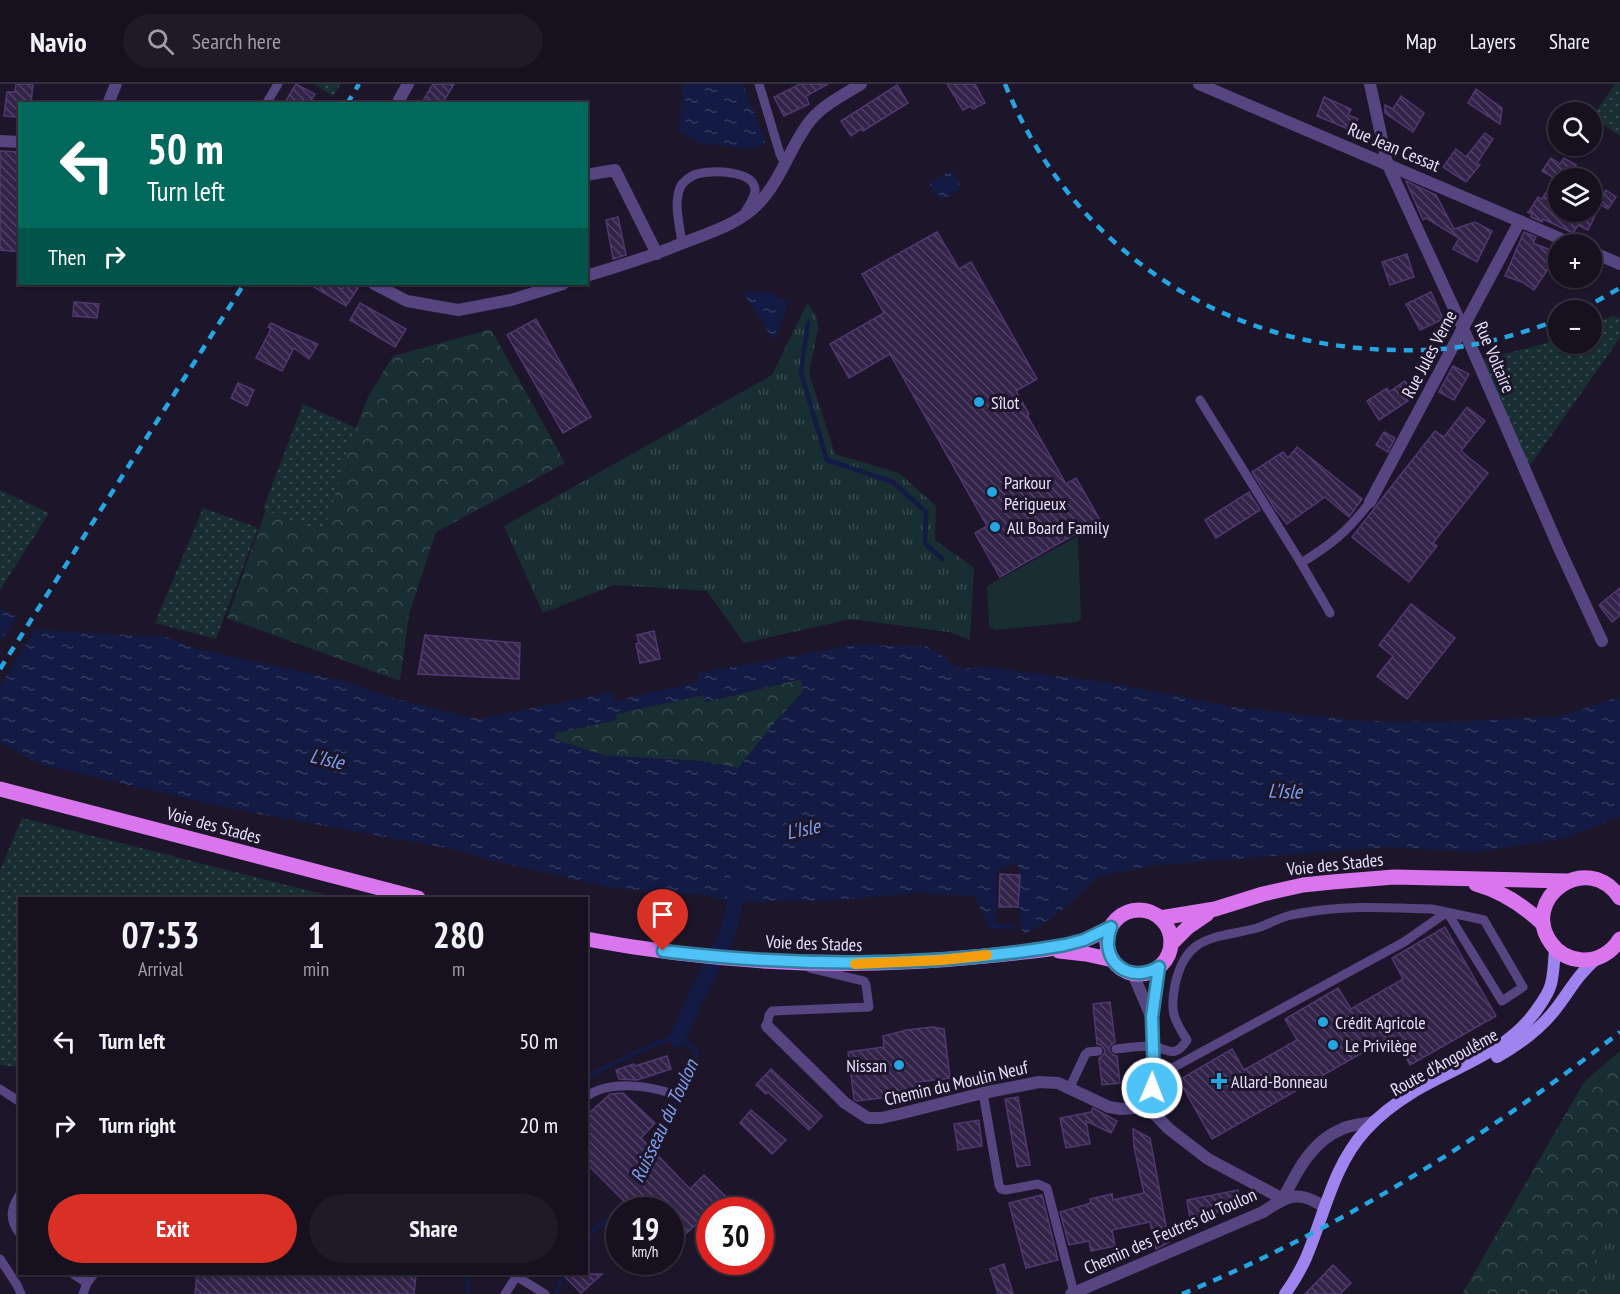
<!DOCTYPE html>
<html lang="en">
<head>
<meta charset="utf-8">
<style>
  :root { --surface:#16101f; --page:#1f1928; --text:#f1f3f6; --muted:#9e9da4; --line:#35303d; --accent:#d93025 }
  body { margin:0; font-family:"PT Sans Narrow",sans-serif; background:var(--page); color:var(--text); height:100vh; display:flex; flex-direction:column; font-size:22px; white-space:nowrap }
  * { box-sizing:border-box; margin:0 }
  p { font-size:20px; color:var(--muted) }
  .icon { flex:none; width:33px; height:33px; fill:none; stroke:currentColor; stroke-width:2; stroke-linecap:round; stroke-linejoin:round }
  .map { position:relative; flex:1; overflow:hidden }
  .side { position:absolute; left:18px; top:813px; width:570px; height:378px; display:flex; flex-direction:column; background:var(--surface); border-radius:0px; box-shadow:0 2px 4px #0004,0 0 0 2px var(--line) }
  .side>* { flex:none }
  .guide { position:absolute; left:18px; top:18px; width:570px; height:183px; border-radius:0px; box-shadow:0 2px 4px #0004,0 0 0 2px var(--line); background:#00695c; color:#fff; overflow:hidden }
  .tools { position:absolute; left:1548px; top:18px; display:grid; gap:12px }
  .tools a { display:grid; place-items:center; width:54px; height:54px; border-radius:50%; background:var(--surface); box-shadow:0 2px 4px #0004,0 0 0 2px var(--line); font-size:30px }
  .speed { position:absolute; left:606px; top:1113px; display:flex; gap:12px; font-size:30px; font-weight:700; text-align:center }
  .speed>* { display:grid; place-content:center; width:78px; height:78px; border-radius:50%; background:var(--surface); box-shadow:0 2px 4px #0004,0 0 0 2px var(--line); line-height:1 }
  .speed small { font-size:15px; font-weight:400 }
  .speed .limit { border:9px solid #d22; background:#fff; color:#111 }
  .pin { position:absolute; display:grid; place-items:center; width:51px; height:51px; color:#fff; margin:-62px -26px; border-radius:50% 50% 50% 0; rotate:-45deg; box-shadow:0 0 6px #0007 }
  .pin .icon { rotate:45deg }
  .me { position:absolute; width:66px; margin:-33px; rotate:1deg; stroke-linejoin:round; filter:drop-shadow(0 0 4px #0008) }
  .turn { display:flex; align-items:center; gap:21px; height:126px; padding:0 30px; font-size:27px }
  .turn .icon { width:78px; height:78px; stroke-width:2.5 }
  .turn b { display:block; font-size:42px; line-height:51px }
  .then { display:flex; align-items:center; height:57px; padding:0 30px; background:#0003; gap:12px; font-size:22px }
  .eta { display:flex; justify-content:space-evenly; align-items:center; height:102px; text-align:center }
  .eta b { font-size:36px; font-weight:700; line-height:42px }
  .primary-button { display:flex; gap:12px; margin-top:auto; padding:12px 30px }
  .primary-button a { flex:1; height:69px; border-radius:36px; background:var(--accent); color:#fff; font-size:24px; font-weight:700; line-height:69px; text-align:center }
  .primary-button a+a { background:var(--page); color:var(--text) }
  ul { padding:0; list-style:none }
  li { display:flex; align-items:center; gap:18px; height:84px; padding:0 30px }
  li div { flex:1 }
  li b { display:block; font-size:22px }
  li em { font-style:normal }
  header { display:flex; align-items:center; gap:36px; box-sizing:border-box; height:84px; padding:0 30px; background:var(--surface); border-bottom:2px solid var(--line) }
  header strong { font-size:28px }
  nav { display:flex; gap:33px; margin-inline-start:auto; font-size:21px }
  .search { width:420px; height:54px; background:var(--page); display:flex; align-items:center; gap:15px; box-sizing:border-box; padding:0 21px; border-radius:33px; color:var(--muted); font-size:22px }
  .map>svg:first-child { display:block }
</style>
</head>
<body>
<header>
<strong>Navio</strong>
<div class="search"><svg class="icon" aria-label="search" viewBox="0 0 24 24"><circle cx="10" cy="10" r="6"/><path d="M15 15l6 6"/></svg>Search here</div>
<nav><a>Map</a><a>Layers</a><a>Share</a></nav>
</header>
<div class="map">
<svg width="1620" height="1210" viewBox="0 0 1620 1210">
  <defs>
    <pattern id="grass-tufts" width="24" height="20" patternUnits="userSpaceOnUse" patternTransform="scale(1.5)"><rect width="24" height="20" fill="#182e32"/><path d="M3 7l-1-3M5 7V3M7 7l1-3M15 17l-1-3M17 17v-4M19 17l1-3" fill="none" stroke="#3a4c51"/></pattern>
    <pattern id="forest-crowns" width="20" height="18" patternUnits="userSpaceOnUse" patternTransform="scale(1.5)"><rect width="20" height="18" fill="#182e32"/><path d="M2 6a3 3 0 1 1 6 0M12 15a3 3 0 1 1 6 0" fill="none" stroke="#3a4c51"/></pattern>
    <pattern id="garden-dots" width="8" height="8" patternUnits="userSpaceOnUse" patternTransform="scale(1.5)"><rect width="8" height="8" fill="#182e32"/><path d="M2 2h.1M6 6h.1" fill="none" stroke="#3a4c51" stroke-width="1.8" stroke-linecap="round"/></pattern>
    <pattern id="water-ripples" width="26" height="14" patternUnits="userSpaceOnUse" patternTransform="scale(1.5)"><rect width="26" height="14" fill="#131a44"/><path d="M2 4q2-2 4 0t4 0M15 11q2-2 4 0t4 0" fill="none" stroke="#353b60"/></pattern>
    <pattern id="building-back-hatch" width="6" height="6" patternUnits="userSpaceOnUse" patternTransform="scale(1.5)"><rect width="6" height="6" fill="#322348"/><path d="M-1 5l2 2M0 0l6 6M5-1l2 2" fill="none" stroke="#504363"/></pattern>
  </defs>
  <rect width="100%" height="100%" fill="#1d1529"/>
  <g fill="url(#grass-tufts)">
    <polygon points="807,219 816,231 818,244 809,289 835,370 899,389 936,422 935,456 974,484 970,556 949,548 851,535 744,559 707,507 614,501 543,529 504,442 772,291"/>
    <polygon points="1620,1124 1620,1210 1597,1210 1594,1169"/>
  </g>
  <g fill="url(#forest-crowns)">
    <polygon points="491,245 565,379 436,448 409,530 400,597 227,534 268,420 323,429 368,313 393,272"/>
    <polygon points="801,595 803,608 775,638 739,684 702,677 607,672 555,656 554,649 616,636 616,630 704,611 706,618"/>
    <polygon points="1620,967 1620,1124 1594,1169 1597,1210 1462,1210 1584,998"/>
  </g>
  <g fill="url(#garden-dots)">
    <polygon points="314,0 341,0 333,12"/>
    <polygon points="1615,0 1620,0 1620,52 1592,33"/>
    <polygon points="1613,232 1620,234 1620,254 1529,383 1482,276 1543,260 1558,254 1558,260 1592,260 1592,240"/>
    <polygon points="303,320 356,344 323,449 263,425"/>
    <polygon points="0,406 49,429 0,506"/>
    <polygon points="203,424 258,444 216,555 155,539"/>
    <polygon points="22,734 338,814 20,814 19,983 0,981 0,786"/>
  </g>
  <polygon fill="#182e32" points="1078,452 1081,534 1078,538 996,546 989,543 987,502"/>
  <g fill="url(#water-ripples)" fill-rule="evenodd">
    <polygon points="683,0 743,0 766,60 748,65 695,58 679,47"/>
    <polygon points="952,86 962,104 940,117 929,99"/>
    <polygon points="743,208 768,208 788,218 774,257"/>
    <path d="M0 524 41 546 167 553 198 565 344 597 392 614 478 635 612 608 614 617 698 598 697 589 854 561 926 562 949 576 951 581 966 585 977 582 1106 598 1235 623 1363 637 1450 638 1561 632 1620 613V733L1567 754 1474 768 1389 763 1149 782 1098 793 1059 829 1024 851C1015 827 1023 804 1017 779L996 788V840H1014L1016 845 989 844 975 812 916 809 830 817 734 818 703 811 613 804 502 779 451 765 227 724 43 681 7 663 0 657ZM801 595 803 608 775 638 738 684 702 677 607 672 555 656V649L617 636 616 630 703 611 705 618Z"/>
  </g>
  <polygon fill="#1d1529" points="18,531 38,541 0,602 0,559"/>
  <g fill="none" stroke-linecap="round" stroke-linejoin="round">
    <g stroke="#131a44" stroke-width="4.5">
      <polyline points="808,239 801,289 827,376 893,398 926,428 925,459 942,475"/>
      <path d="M586 993C603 986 664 952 678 955 685 956 692 964 697 968L693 982 651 1070"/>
      <polyline points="620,1126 628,1115"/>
      <polyline points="586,1152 620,1127"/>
      <polyline points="467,1190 468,1210"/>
      <polyline points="556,1210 563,1190"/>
    </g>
    <polyline stroke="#131a44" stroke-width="16" points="677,955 695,915 724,858 731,838 738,797"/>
  </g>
  <g fill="url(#building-back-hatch)" stroke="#503871" stroke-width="1.5">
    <polygon points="16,0 33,0 31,20 20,20 17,33 4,32 7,8 15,8"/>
    <polygon points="296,0 315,10 309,20 284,20"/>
    <polygon points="433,0 454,0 442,20 421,20"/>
    <polygon points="800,0 828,0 806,12 809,20 784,32 774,13"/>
    <polygon points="947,0 975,0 985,19 973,25 971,22 963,26"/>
    <polygon points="897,1 908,19 863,47 861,45 851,52 841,37"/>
    <polygon points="1476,5 1502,24 1500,40 1468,19"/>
    <polygon points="1401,12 1424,29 1413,48 1385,29 1385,21 1393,25"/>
    <polygon points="1324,13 1351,25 1348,31 1358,35 1353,47 1317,32"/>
    <polygon points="1485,49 1493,55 1477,79 1480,81 1466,98 1443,83 1456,65 1466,73"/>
    <polygon points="0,67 20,68 20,168 0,166"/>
    <polygon points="1551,74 1560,80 1564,74 1576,81 1567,94 1554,94 1542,87"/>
    <polygon points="1406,97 1436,111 1454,145 1475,138 1492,147 1477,178 1453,165 1459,154 1426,134 1423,136"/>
    <polygon points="1549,104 1558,108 1558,128 1597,128 1588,146 1578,141 1573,149 1543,135 1542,138 1531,133 1532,130 1527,128 1529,128 1538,113 1542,115"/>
    <polygon points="1606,106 1616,113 1608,125 1600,120 1600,115"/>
    <polygon points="618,133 626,171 613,175 606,136"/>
    <polygon points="937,148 959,185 971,178 1037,295 1016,307 1029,330 1027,331 1066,400 1076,394 1100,436 1000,493 975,449 987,442 890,270 849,294 830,260 884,229 862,190"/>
    <polygon points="1524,148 1536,153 1533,159 1555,168 1550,178 1552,179 1534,206 1522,198 1505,192"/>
    <polygon points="1407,170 1414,193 1390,201 1382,178"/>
    <polygon points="309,200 333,200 342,205 346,200 350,200 358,204 346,222"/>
    <polygon points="1431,208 1443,235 1420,246 1406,220"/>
    <polygon points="74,218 99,220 97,234 73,232"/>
    <polygon points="360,219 406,245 395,263 350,236"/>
    <polygon points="536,235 591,333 563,349 507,251"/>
    <polygon points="271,239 290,248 318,260 309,275 294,264 282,287 256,274 271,245 268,243"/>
    <polygon points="1453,282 1469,290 1454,316 1439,308"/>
    <polygon points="1405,297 1413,309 1406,314 1408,317 1379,336 1367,317 1387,304 1389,308"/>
    <polygon points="238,299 254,306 247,322 231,314"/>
    <polygon points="1467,323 1485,337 1461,367 1488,389 1433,459 1437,462 1409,498 1352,453 1435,347 1444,353"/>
    <polygon points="1384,348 1395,354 1388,368 1376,361"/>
    <polygon points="1297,363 1362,415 1349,433 1325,413 1287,440 1275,425 1252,388 1283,368 1288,374"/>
    <polygon points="1249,408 1260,426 1216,454 1205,436"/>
    <polygon points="1620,504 1620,531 1612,538 1599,521"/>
    <polygon points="1411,520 1455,554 1407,615 1377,592 1393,572 1379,561"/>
    <polygon points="654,547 660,575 640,579 636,560 639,559 637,551"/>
    <polygon points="425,551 520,559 519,595 418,590"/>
    <polygon points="1000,790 1020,791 1018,823 999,823"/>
    <polygon points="1445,843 1496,932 1410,981 1393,951 1212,1055 1179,996 1232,965 1244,986 1297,956 1285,935 1338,904 1351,925 1403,895 1392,874"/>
    <polygon points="1110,918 1115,958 1110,962 1109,966 1113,971 1117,972 1120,999 1102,1001 1099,974 1104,970 1105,966 1101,961 1097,960 1093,920"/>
    <polygon points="932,943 944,945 950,994 919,998 920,1009 857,1017 854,1015 848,968 884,963 883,952 907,946"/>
    <polygon points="667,972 671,985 637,996 619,995 616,986 634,980 635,982"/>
    <polygon points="771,985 822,1032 809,1046 768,1008 766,1010 756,1001"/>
    <polygon points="623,1009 655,1039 641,1054 690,1105 704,1091 726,1113 670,1164 670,1126 633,1126 586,1079 586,1032 610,1010"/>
    <polygon points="1018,1013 1030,1081 1017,1083 1005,1015"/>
    <polygon points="1093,1024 1117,1037 1111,1049 1086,1037 1090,1060 1066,1064 1060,1034 1091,1028"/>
    <polygon points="751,1026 786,1056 772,1070 740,1039"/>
    <polygon points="979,1036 982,1062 958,1066 954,1040"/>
    <polygon points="1133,1045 1150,1054 1169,1158 1156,1165 1150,1138 1112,1146 1115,1162 1091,1167 1089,1157 1069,1161 1060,1128 1091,1119 1090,1115 1112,1110 1113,1116 1144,1109 1134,1063"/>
    <polygon points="1238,1106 1242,1123 1190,1134 1187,1116"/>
    <polygon points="1042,1111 1058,1176 1026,1184 1009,1119"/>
    <polygon points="1004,1180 1013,1210 998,1210 990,1185"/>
    <polygon points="1333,1181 1351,1199 1340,1210 1305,1210"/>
    <polygon points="197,1190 416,1190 414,1210 195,1210"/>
    <polygon points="562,1190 602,1190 581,1209"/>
  </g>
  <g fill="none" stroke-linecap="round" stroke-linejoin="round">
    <g stroke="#554682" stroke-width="9">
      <polyline points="759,0 780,70 784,78"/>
      <polyline points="266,20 278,0"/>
      <path d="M682 159C680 142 672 116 682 100 686 96 692 91 697 90 711 86 753 86 755 105 756 113 748 122 744 130"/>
      <path d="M1200 316 1301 479C1332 460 1348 447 1370 418"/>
      <polyline points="1301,479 1330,529"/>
      <polyline points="767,942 769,931 772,927 869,923 866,901 864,897 810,884"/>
      <path d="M1116 965C1127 964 1139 962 1150 962 1166 962 1173 978 1187 956 1173 935 1170 926 1175 901 1186 849 1216 855 1257 844 1269 840 1279 834 1291 831 1337 821 1385 823 1432 825L1484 836 1523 903 1502 917 1447 828 1404 858 1154 994"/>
      <polyline points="1070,1003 1085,971 1088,968 1098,967"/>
      <polyline points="0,1005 20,1018"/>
      <polyline points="983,1009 999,1101 1001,1105 1006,1106 1038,1100 1047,1104 1074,1209"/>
      <path d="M586 1013C608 996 650 1001 675 1011"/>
      <path d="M20 1110C10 1125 9 1136 20 1150"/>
      <polyline points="0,1175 17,1201 21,1210"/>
      <polyline points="73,1190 87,1199"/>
      <polyline points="516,1192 545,1210"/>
      <polyline points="83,1210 87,1199 94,1190"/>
      <polyline points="505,1210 518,1190"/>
    </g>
    <g stroke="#554682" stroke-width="12">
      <polyline points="1199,0 1573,160"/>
      <polyline points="1370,0 1387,79 1463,244 1559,464 1602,557"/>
      <polyline points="108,20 116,0"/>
      <polyline points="399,20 399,16 408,0"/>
      <polyline points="0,57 20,58"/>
      <polyline points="586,91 615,86 657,170"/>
      <polyline points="1592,168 1620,180"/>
      <path d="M586 192C616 183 645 174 673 163 701 151 738 142 759 119 780 97 789 66 807 41 820 22 842 12 861 0"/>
      <polyline points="374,200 407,217 458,226 511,216 563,200"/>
      <polyline points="1370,418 1520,137"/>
      <polyline points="1159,883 1152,933 1154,994 1148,1023 1169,1045 1208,1075 1283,1115"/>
      <polyline points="1133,890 1151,932"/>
      <polyline points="767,942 845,1019 868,1034 881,1034 899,1030 983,1009 1039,998 1058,999 1109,1023 1121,1025 1148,1023"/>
      <path d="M1283 1115C1297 1087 1312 1057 1342 1045 1351 1040 1364 1040 1374 1038"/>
      <path d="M1071 1210 1263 1128C1286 1112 1299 1105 1324 1123"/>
    </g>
    <g stroke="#9e84ef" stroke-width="12">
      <path d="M1497 973C1520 960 1542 944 1558 922 1572 903 1578 891 1596 875"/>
      <path d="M1285 1210C1293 1199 1300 1187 1306 1174 1324 1132 1333 1082 1365 1047 1379 1031 1397 1018 1415 1007 1459 981 1508 968 1538 924 1543 917 1549 908 1551 900 1554 888 1554 876 1555 864"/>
    </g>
    <g stroke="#da76ed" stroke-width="15">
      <polyline points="0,705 418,814"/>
      <path d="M1476 800C1501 807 1524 822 1543 840"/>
      <path d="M1620 814C1587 765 1519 815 1551 859 1558 869 1569 875 1582 876 1598 877 1612 868 1620 855"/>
      <circle cx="1139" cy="858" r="32"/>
      <polyline points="1160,834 1215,825 1263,810 1303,801 1332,798 1394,793 1567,797"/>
      <path d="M586 855C715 879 845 886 975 873 1010 869 1049 868 1083 857 1092 853 1102 848 1111 843"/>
      <polyline points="1171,860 1188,843 1207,830"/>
      <polyline points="1059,867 1086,870 1113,876"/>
    </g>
    <g stroke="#25a6e2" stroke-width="4.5" stroke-dasharray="9 8" stroke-linecap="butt">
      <path d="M1005 0C1065 149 1197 249 1358 264 1395 267 1434 268 1471 261 1501 256 1530 246 1558 236"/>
      <polyline points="347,20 359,0"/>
      <polyline points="1581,226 1620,204"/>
      <polyline points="0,585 244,200"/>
      <path d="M1182 1210C1340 1145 1486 1053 1620 948"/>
    </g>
  </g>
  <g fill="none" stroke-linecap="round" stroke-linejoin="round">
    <defs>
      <path id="route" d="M663 867C798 883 931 884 1065 861L1084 856 1111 843C1098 877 1129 901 1159 883L1152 933 1154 994 1152 1004"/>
    </defs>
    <use href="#route" stroke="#337fa1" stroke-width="15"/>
    <use href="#route" stroke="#4fc3f7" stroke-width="10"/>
    <polyline stroke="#f59e0b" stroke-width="10" points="855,880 942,876 987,871"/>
  </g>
  <g fill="#25a6e2" stroke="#1d1529" stroke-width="2">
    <circle cx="979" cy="318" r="6"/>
    <circle cx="992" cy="408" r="6"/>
    <circle cx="995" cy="443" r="6"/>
    <circle cx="1323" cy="938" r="6"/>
    <circle cx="1333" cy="961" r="6"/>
    <circle cx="899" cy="981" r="6"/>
    <path d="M1216 988h6v6h6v6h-6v6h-6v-6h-6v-6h6z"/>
  </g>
  <g text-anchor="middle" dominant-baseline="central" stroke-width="6" stroke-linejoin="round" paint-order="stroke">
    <g font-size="18" fill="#e9e1fb" stroke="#1d1529">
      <text transform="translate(1394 63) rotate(23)">Rue Jean Cessat</text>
      <text transform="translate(1429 270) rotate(-62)">Rue Jules Verne</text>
      <text transform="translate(1495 273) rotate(67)">Rue Voltaire</text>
      <text transform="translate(214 741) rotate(15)">Voie des Stades</text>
      <text transform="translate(1335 780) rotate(-6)">Voie des Stades</text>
      <text transform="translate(814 859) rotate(2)">Voie des Stades</text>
      <text transform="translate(1444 978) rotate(-29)">Route d'Angoulême</text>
      <text transform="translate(956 999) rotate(-13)">Chemin du Moulin Neuf</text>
      <text transform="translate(1170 1147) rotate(-24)">Chemin des Feutres du Toulon</text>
    </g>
    <g font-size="18" fill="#e9e1fb" stroke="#1d1529" text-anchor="start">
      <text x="991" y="318">Sîlot</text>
      <text x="1004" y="398">Parkour<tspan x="1004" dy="21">Périgueux</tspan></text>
      <text x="1007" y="443">All Board Family</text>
      <text x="1335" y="938">Crédit Agricole</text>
      <text x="1345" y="961">Le Privilège</text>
      <text x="887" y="981" text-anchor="end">Nissan</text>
      <text x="1231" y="997">Allard-Bonneau</text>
    </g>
    <g font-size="20" font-style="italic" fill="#7ca0ee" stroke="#1d1529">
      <text transform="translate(327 675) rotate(13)">L'Isle</text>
      <text transform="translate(1285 707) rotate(2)">L'Isle</text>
      <text transform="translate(803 745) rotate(-12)">L'Isle</text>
      <text transform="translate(664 1037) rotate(-65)">Ruisseau du Toulon</text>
    </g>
  </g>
</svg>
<div class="tools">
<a><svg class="icon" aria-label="search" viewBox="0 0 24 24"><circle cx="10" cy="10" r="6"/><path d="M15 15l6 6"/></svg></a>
<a><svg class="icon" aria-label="layers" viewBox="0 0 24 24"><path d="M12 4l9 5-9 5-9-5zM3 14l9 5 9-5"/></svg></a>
<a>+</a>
<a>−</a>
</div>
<div class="speed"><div>19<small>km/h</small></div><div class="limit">30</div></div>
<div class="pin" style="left:663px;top:867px;background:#d93025"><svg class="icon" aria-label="arrive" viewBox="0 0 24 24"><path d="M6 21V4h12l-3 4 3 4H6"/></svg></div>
<svg class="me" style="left:1152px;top:1004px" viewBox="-20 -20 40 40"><circle r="17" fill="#4fc3f7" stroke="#fff" stroke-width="3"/><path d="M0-11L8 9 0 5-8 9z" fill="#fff"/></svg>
<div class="guide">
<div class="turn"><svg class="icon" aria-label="left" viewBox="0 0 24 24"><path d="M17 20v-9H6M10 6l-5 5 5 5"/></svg><div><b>50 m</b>Turn left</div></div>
<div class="then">Then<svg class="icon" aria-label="right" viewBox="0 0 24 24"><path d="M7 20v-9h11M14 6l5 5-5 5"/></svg></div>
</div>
<section class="side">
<div class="eta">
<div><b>07:53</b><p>Arrival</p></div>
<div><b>1</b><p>min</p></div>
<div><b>280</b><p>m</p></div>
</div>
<ul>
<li><svg class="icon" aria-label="left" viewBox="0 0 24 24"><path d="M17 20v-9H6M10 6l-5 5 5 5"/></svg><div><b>Turn left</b></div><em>50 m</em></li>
<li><svg class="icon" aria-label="right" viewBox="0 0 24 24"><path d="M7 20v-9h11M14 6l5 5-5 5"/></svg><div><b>Turn right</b></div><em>20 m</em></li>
</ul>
<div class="primary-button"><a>Exit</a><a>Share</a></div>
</section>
</div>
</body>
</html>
